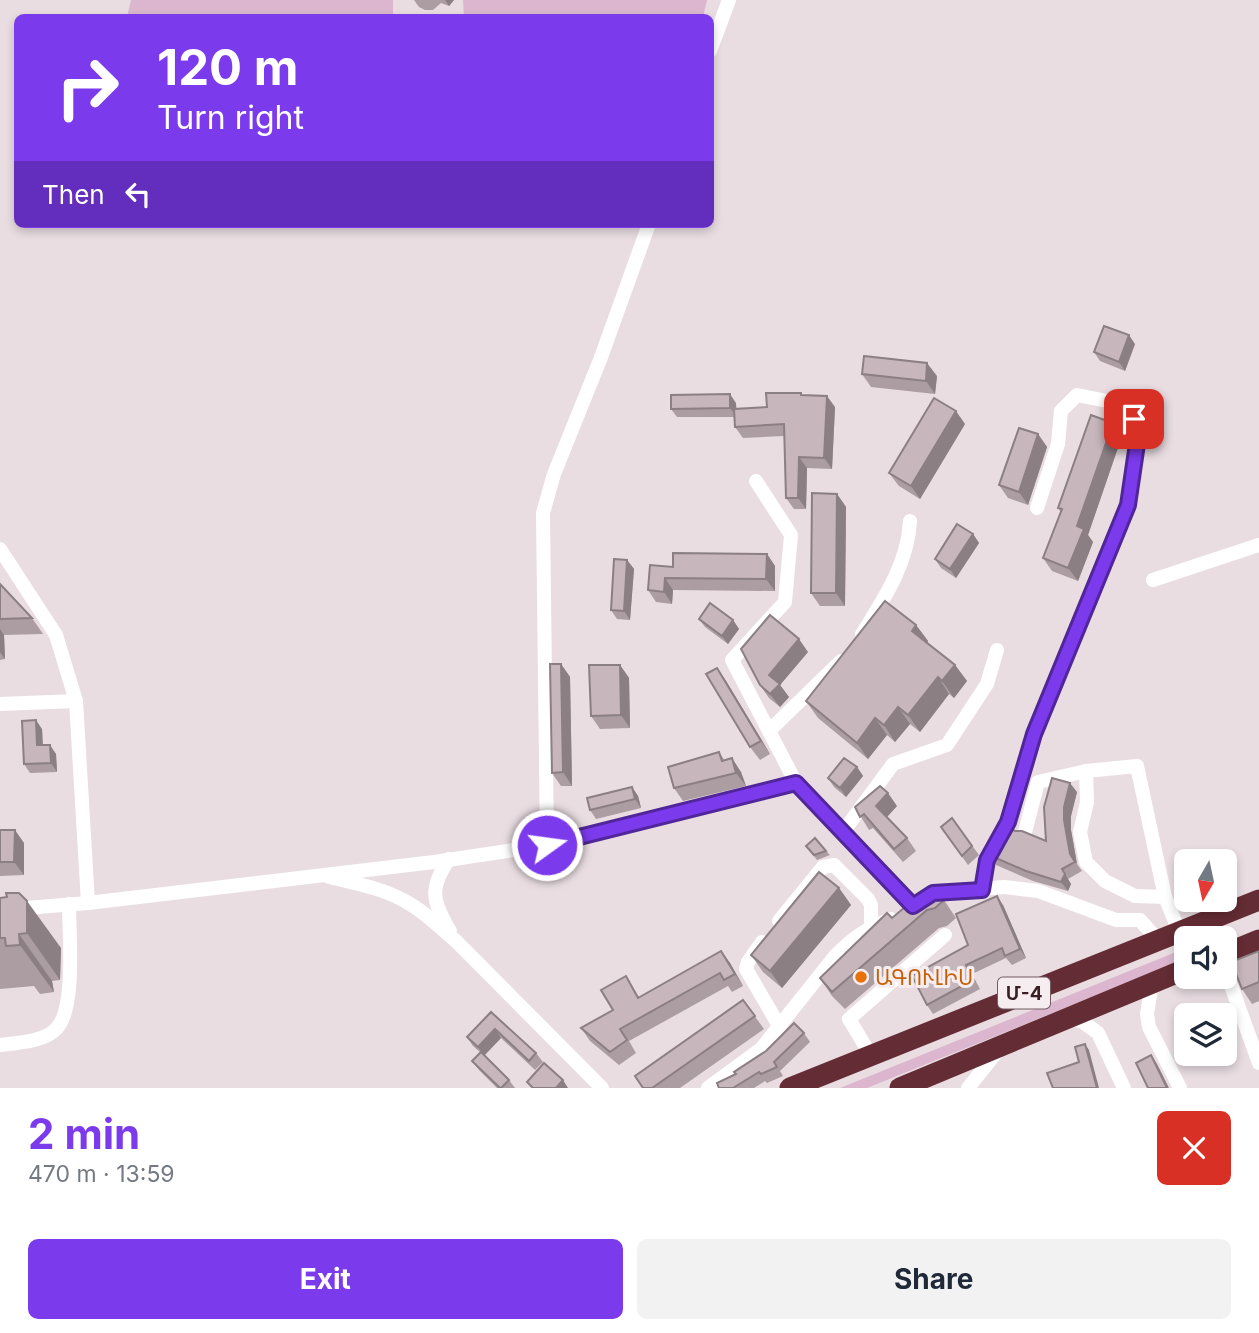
<!DOCTYPE html>
<html lang="en">
<head>
<meta charset="utf-8">
<style>
  :root { --surface:#fff; --page:#f2f2f3; --text:#1f2937; --muted:#747a83; --accent:#7c3aed }
  body { margin:0; font-family:Inter,"Noto Sans Armenian",sans-serif; background:var(--page); color:var(--text); height:100vh; display:flex; flex-direction:column; font-size:26px; white-space:nowrap }
  * { box-sizing:border-box; margin:0 }
  p { font-size:23px; color:var(--muted) }
  .icon { flex:none; width:38px; height:38px; fill:none; stroke:currentColor; stroke-width:2; stroke-linecap:round; stroke-linejoin:round }
  .map { position:relative; height:1088px; overflow:hidden }
  .side { display:flex; flex-direction:column; background:var(--surface); flex:1 }
  .side>* { flex:none }
  .hud { position:absolute; left:14px; top:14px; width:700px; height:214px; border-radius:10px; box-shadow:0 4px 10px #0003; background:#7c3aed; color:#fff; overflow:hidden }
  .needle { width:46px; rotate:189deg }
  .tools { position:absolute; left:1174px; top:849px; display:grid; gap:14px }
  .tools a { display:grid; place-items:center; width:63px; height:63px; border-radius:10px; background:var(--surface); box-shadow:0 4px 10px #0003; font-size:35px }
  .pin { position:absolute; display:grid; place-items:center; width:60px; height:60px; color:#fff; margin:-30px; border-radius:14px; box-shadow:0 4px 10px #0006 }
  .me { position:absolute; width:77px; margin:-38px; rotate:76deg; stroke-linejoin:round; filter:drop-shadow(0 0 5px #0008) }
  .turn { display:flex; align-items:center; gap:24px; height:147px; padding:0 28px; font-size:32px }
  .turn .icon { width:91px; height:91px; stroke-width:2.5 }
  .turn b { display:block; font-size:49px; line-height:60px }
  .then { display:flex; align-items:center; height:66px; padding:0 28px; background:#0003; gap:14px; font-size:26px }
  .round { display:grid; place-items:center; flex:none; width:74px; height:74px; border-radius:10px; background:var(--page) }
  .summary { display:flex; align-items:center; justify-content:space-between; height:119px; padding:0 28px }
  h1 { font-size:42px; font-weight:700; line-height:52px; color:var(--accent) }
  .primary-button { display:flex; gap:14px; margin-top:auto; padding:14px 28px }
  .primary-button a { flex:1; height:80px; border-radius:10px; background:var(--accent); color:#fff; font-size:28px; font-weight:700; line-height:80px; text-align:center }
  .primary-button a+a { background:var(--page); color:var(--text) }
  .map>svg:first-child { display:block }
</style>
</head>
<body>
<div class="map">
<svg width="1259" height="1088" viewBox="0 0 1259 1088">
  <rect width="100%" height="100%" fill="#e9dde2"/>
  <g fill="#dbb6ce">
    <polygon points="131,0 393,0 393,17 127,17"/>
    <polygon points="463,0 707,0 703,17 464,18"/>
    <polygon points="1186,948 1186,959 867,1088 840,1088"/>
  </g>
  <g fill="none" stroke-linecap="round" stroke-linejoin="round">
    <g stroke="#fff" stroke-width="14">
      <polyline points="710,51 729,0"/>
      <polyline points="756,481 791,535 785,602 732,660 796,783"/>
      <polyline points="0,549 56,635 76,701 88,903"/>
      <polyline points="1153,580 1259,545"/>
      <path d="M862 634C884 599 908 563 910 521"/>
      <polyline points="0,704 76,701"/>
      <polyline points="769,731 841,661"/>
      <polyline points="1086,771 1137,766 1165,897"/>
      <polyline points="843,832 893,764 947,745 987,684 997,650"/>
      <polyline points="1025,832 1038,782 1086,771 1087,802 1080,832 1086,862 1105,881 1135,896 1165,897 1179,931"/>
      <polyline points="547,845 543,513 554,474 600,360 649,224"/>
      <path d="M449 859C429 888 432 901 450 931"/>
      <path d="M329 877C354 883 381 888 403 900 423 910 439 927 456 941L602 1088"/>
      <polyline points="981,889 987,860 1008,822 1034,734 1128,505 1138,437 1134,419 1117,403 1077,395 1061,411 1058,444 1037,508"/>
      <polyline points="920,901 933,893 1004,887 1038,891 1116,920 1140,920 1158,940"/>
      <polyline points="0,910 88,903 434,862 547,845 796,783 913,906"/>
      <polyline points="779,921 823,867 834,865 868,899 871,905 871,926"/>
      <polyline points="762,942 748,962 746,969 778,1024"/>
      <polyline points="1225,969 1259,1063"/>
      <polyline points="1152,983 1147,1014 1149,1027 1180,1088"/>
      <polyline points="1069,1018 1083,1022 1098,1033 1124,1088"/>
      <path d="M0 1045C17 1043 45 1042 57 1028 76 1007 69 933 69 904"/>
      <polyline points="870,1054 849,1019 945,935"/>
      <path d="M708 1088 761 1049 835 956C852 939 868 927 891 919"/>
      <polyline points="968,1088 1000,1048"/>
    </g>
    <g stroke="#642c34" stroke-width="21">
      <polyline points="1225,954 1259,940"/>
      <polyline points="790,1088 1259,900"/>
      <polyline points="900,1088 1186,969"/>
    </g>
  </g>
  <g fill="#ab9da2">
    <polygon points="414,0 454,0 449,6 441,3 433,10 425,10 419,7"/>
    <polygon points="1135,344 1125,371 1100,361 1094,352"/>
    <polygon points="862,374 937,376 935,394 871,387"/>
    <polygon points="801,393 802,395 835,407 832,469 807,468 806,509 794,509 786,498 784,436 743,438 735,427 734,417 677,417 671,409 736,403 736,409 767,407"/>
    <polygon points="965,424 920,499 899,486 889,473"/>
    <polygon points="1038,434 1047,447 1028,505 1008,498 999,485"/>
    <polygon points="1122,436 1088,535 1093,542 1078,581 1052,571 1043,558 1061,512 1058,508"/>
    <polygon points="837,494 846,507 845,606 820,606 811,593"/>
    <polygon points="973,534 979,543 956,578 941,568 935,559"/>
    <polygon points="767,554 775,566 775,591 673,590 672,604 656,602 648,590 673,567"/>
    <polygon points="627,560 634,569 630,620 617,619 611,610"/>
    <polygon points="0,584 32,618 43,634 4,635 5,659 0,660"/>
    <polygon points="699,619 733,620 739,629 728,644 705,627"/>
    <polygon points="916,625 928,641 927,643 955,665 967,681 954,698 949,694 920,732 910,724 895,742 887,735 868,759 818,718 806,701"/>
    <polygon points="808,652 780,685 789,697 780,707 769,698 760,685"/>
    <polygon points="561,664 570,677 572,786 561,786 552,773"/>
    <polygon points="620,665 629,678 630,728 600,729 591,716"/>
    <polygon points="717,668 726,681 770,754 760,760 750,747"/>
    <polygon points="42,729 43,745 56,754 57,772 30,773 24,764"/>
    <polygon points="719,752 725,761 741,772 746,786 683,801 674,788"/>
    <polygon points="857,767 863,776 846,797 834,787 828,778"/>
    <polygon points="632,787 638,796 641,808 596,819 590,810"/>
    <polygon points="1077,792 1071,816 1071,830 1077,864 1082,871 1068,879 1071,884 1068,891 1033,881 996,865 989,855 1015,831 1046,841"/>
    <polygon points="897,806 887,817 907,838 916,851 903,862 873,828 869,830 855,807"/>
    <polygon points="952,818 979,855 968,865 941,827"/>
    <polygon points="0,830 24,843 24,875 0,876"/>
    <polygon points="806,846 826,851 830,855 817,860"/>
    <polygon points="839,888 851,905 782,988 763,972 751,955"/>
    <polygon points="0,898 61,948 60,980 52,981 54,992 40,994 34,986 0,989"/>
    <polygon points="944,900 956,918 947,926 939,928 845,1009 832,996 820,978 892,918"/>
    <polygon points="1003,905 1026,958 1012,965 1006,958 972,974 980,989 933,1014 927,1005 968,945"/>
    <polygon points="721,951 730,963 743,986 732,992 728,986 629,1041 636,1053 619,1065 590,1041 581,1028 613,1010 626,976 639,997"/>
    <polygon points="1259,951 1259,1001 1252,1004 1242,989"/>
    <polygon points="743,1000 764,1029 680,1088 643,1088"/>
    <polygon points="491,1012 536,1053 543,1062 535,1070 501,1038 484,1055 509,1080 515,1088 497,1088 479,1070 472,1061 481,1053 473,1046 467,1037"/>
    <polygon points="804,1033 810,1042 780,1071 783,1076 767,1083 765,1081 754,1088 719,1088 736,1074"/>
  </g>
  <g fill="#8b7f84">
    <polygon points="445,0 454,0 449,6"/>
    <polygon points="1129,335 1135,344 1125,371 1119,362"/>
    <polygon points="927,363 937,376 935,394 926,381"/>
    <polygon points="730,394 736,403 737,417 730,408"/>
    <polygon points="827,396 835,407 832,469 824,458"/>
    <polygon points="956,411 965,424 920,499 911,486"/>
    <polygon points="1113,423 1122,436 1088,535 1093,542 1078,581 1068,568 1077,526"/>
    <polygon points="1038,434 1047,447 1028,505 1019,492"/>
    <polygon points="799,457 807,468 806,509 798,498"/>
    <polygon points="837,494 846,507 845,606 836,593"/>
    <polygon points="973,534 979,543 956,578 950,569"/>
    <polygon points="767,554 775,566 775,591 766,579"/>
    <polygon points="627,560 634,569 630,620 624,611"/>
    <polygon points="665,578 673,590 672,604 664,592"/>
    <polygon points="733,620 739,629 728,644 722,636"/>
    <polygon points="916,625 928,641 923,648 912,631"/>
    <polygon points="0,629 4,635 5,659 0,652"/>
    <polygon points="799,639 808,652 780,685 789,697 780,707 770,694 769,675"/>
    <polygon points="561,664 570,677 572,786 563,772"/>
    <polygon points="620,665 629,678 630,728 621,715"/>
    <polygon points="955,665 967,681 954,698 942,681"/>
    <polygon points="717,668 726,681 770,754 761,741"/>
    <polygon points="938,677 949,694 920,732 908,715"/>
    <polygon points="898,707 910,724 895,742 884,725"/>
    <polygon points="875,718 887,735 868,759 857,743"/>
    <polygon points="36,720 42,729 43,754 37,745"/>
    <polygon points="50,745 56,754 57,772 51,763"/>
    <polygon points="732,758 741,772 746,786 736,773"/>
    <polygon points="857,767 863,776 846,797 840,788"/>
    <polygon points="1070,783 1077,792 1071,816 1071,830 1077,864 1070,854 1064,820 1064,807"/>
    <polygon points="632,787 638,796 641,808 635,799"/>
    <polygon points="888,793 897,806 885,819 876,806"/>
    <polygon points="15,830 24,843 24,875 14,862"/>
    <polygon points="1062,869 1071,884 1068,891 1061,882"/>
    <polygon points="839,888 851,905 782,988 770,971"/>
    <polygon points="997,896 1003,905 1026,958 1020,949"/>
    <polygon points="27,901 61,948 60,980 27,933"/>
    <polygon points="19,934 52,981 54,992 20,945"/>
    <polygon points="721,951 730,963 743,986 735,974"/>
    <polygon points="495,1029 501,1038 484,1056 478,1047"/>
    <polygon points="1085,1044 1089,1050 1099,1088 1097,1088"/>
    <polygon points="1151,1055 1157,1064 1169,1088 1167,1088"/>
    <polygon points="563,1080 568,1088 556,1088"/>
  </g>
  <g fill="#c7b6bc" stroke="#8b7f84" stroke-width="2">
    <polygon points="1104,326 1129,335 1119,362 1094,352"/>
    <polygon points="864,356 927,363 926,381 862,374"/>
    <polygon points="766,393 801,393 801,395 827,396 824,458 799,457 798,498 786,498 784,424 735,427 734,409 767,407"/>
    <polygon points="730,394 730,408 671,409 671,395"/>
    <polygon points="934,398 956,411 911,486 889,473"/>
    <polygon points="1091,415 1113,423 1077,526 1084,529 1068,568 1043,558 1062,509 1058,508"/>
    <polygon points="1019,428 1038,434 1019,492 999,485"/>
    <polygon points="812,493 837,494 836,593 811,593"/>
    <polygon points="957,524 973,534 950,569 935,559"/>
    <polygon points="673,553 767,554 766,579 665,578 664,592 648,590 650,565 673,567"/>
    <polygon points="614,559 627,560 624,611 611,610"/>
    <polygon points="0,584 32,618 0,619"/>
    <polygon points="885,601 916,625 912,631 955,665 942,681 938,677 908,715 898,707 884,725 875,718 857,743 806,701"/>
    <polygon points="710,603 733,620 722,636 699,619"/>
    <polygon points="770,615 799,639 769,675 780,684 770,694 760,685 741,649"/>
    <polygon points="550,664 561,664 563,772 552,773"/>
    <polygon points="589,665 620,665 621,715 591,716"/>
    <polygon points="717,668 761,741 750,747 706,674"/>
    <polygon points="36,720 37,745 50,745 51,763 24,764 22,721"/>
    <polygon points="719,752 722,761 732,758 736,773 674,788 668,767"/>
    <polygon points="844,758 857,767 840,788 828,778"/>
    <polygon points="1052,778 1070,783 1064,807 1064,820 1070,854 1075,862 1062,869 1065,874 1061,882 1026,871 989,855 1006,824 1015,831 1022,831 1046,841 1044,807"/>
    <polygon points="880,786 888,793 876,806 907,838 894,849 864,814 860,817 855,807"/>
    <polygon points="632,787 635,799 590,810 587,798"/>
    <polygon points="952,818 972,846 962,856 941,827"/>
    <polygon points="0,830 15,830 14,862 0,862"/>
    <polygon points="815,838 826,851 814,855 806,846"/>
    <polygon points="819,872 839,888 770,971 751,955"/>
    <polygon points="930,886 944,900 935,908 927,910 832,992 820,978 887,913 892,918"/>
    <polygon points="6,893 19,893 27,901 27,933 19,934 20,945 6,946 5,938 0,938 0,898 7,897"/>
    <polygon points="997,896 1020,949 1005,956 1002,948 966,965 973,980 927,1005 912,976 968,945 956,914"/>
    <polygon points="721,951 735,974 724,980 720,973 620,1029 627,1040 610,1052 581,1028 613,1010 601,990 626,976 638,998"/>
    <polygon points="1259,951 1259,982 1242,989 1231,962"/>
    <polygon points="743,1000 755,1016 652,1088 643,1088 635,1076"/>
    <polygon points="491,1012 536,1053 529,1061 495,1029 478,1047 467,1037"/>
    <polygon points="794,1023 804,1033 774,1062 777,1067 761,1074 759,1072 733,1088 719,1088 717,1083 736,1074 734,1072 766,1051"/>
    <polygon points="1085,1044 1097,1088 1053,1088 1047,1073 1079,1062 1075,1047"/>
    <polygon points="481,1052 509,1080 501,1088 500,1088 472,1061"/>
    <polygon points="1151,1055 1167,1088 1148,1088 1136,1063"/>
    <polygon points="544,1063 563,1080 556,1088 533,1088 527,1082"/>
  </g>
  <g fill="none" stroke-linecap="round" stroke-linejoin="round">
    <defs>
      <polyline id="route" points="547,845 796,783 913,906 933,893 982,890 987,860 1008,822 1034,734 1128,505 1138,437 1134,419"/>
    </defs>
    <use href="#route" stroke="#51269a" stroke-width="18"/>
    <use href="#route" stroke="#7c3aed" stroke-width="12"/>
  </g>
  <circle fill="#e8710a" stroke="#f6edf1" stroke-width="2.5" cx="861" cy="977" r="7"/>
  <g text-anchor="middle" dominant-baseline="central" stroke-width="6" stroke-linejoin="round" paint-order="stroke">
    <rect fill="#f6edf1" stroke="#715d62" stroke-width="2" x="998" y="977.5" width="52" height="31" rx="5"/>
    <g font-size="19" font-weight="bold" fill="#381f24">
      <text x="1024" y="993">Մ-4</text>
    </g>
    <g font-size="21" fill="#c56008" stroke="#f6edf1" text-anchor="start">
      <text x="875" y="977">ԱԳՈՒԼԻՍ</text>
    </g>
  </g>
</svg>
<div class="tools">
<a><svg class="needle" viewBox="-14 -14 28 28"><path d="M0-13l5 13h-10z" fill="#e53935"/><path d="M0 13l5-13h-10z" fill="#747a83"/></svg></a>
<a><svg class="icon" aria-label="sound" viewBox="0 0 24 24"><path d="M4 9h4l5-4v14l-5-4H4zM17 9q2 3 0 6"/></svg></a>
<a><svg class="icon" aria-label="layers" viewBox="0 0 24 24"><path d="M12 4l9 5-9 5-9-5zM3 14l9 5 9-5"/></svg></a>
</div>
<div class="pin" style="left:1134px;top:419px;background:#d93025"><svg class="icon" aria-label="arrive" viewBox="0 0 24 24"><path d="M6 21V4h12l-3 4 3 4H6"/></svg></div>
<svg class="me" style="left:547px;top:845px" viewBox="-20 -20 40 40"><circle r="17" fill="#7c3aed" stroke="#fff" stroke-width="3"/><path d="M0-11L8 9 0 5-8 9z" fill="#fff"/></svg>
<div class="hud">
<div class="turn"><svg class="icon" aria-label="right" viewBox="0 0 24 24"><path d="M7 20v-9h11M14 6l5 5-5 5"/></svg><div><b>120 m</b>Turn right</div></div>
<div class="then">Then<svg class="icon" aria-label="left" viewBox="0 0 24 24"><path d="M17 20v-9H6M10 6l-5 5 5 5"/></svg></div>
</div>
</div>
<section class="side">
<div class="summary"><div><h1>2 min</h1><p>470 m · 13:59</p></div><a class="round" style="background:#d93025;color:#fff"><svg class="icon" aria-label="close" viewBox="0 0 24 24"><path d="M6 6l12 12M18 6L6 18"/></svg></a></div>
<div class="primary-button"><a>Exit</a><a>Share</a></div>
</section>
</body>
</html>
